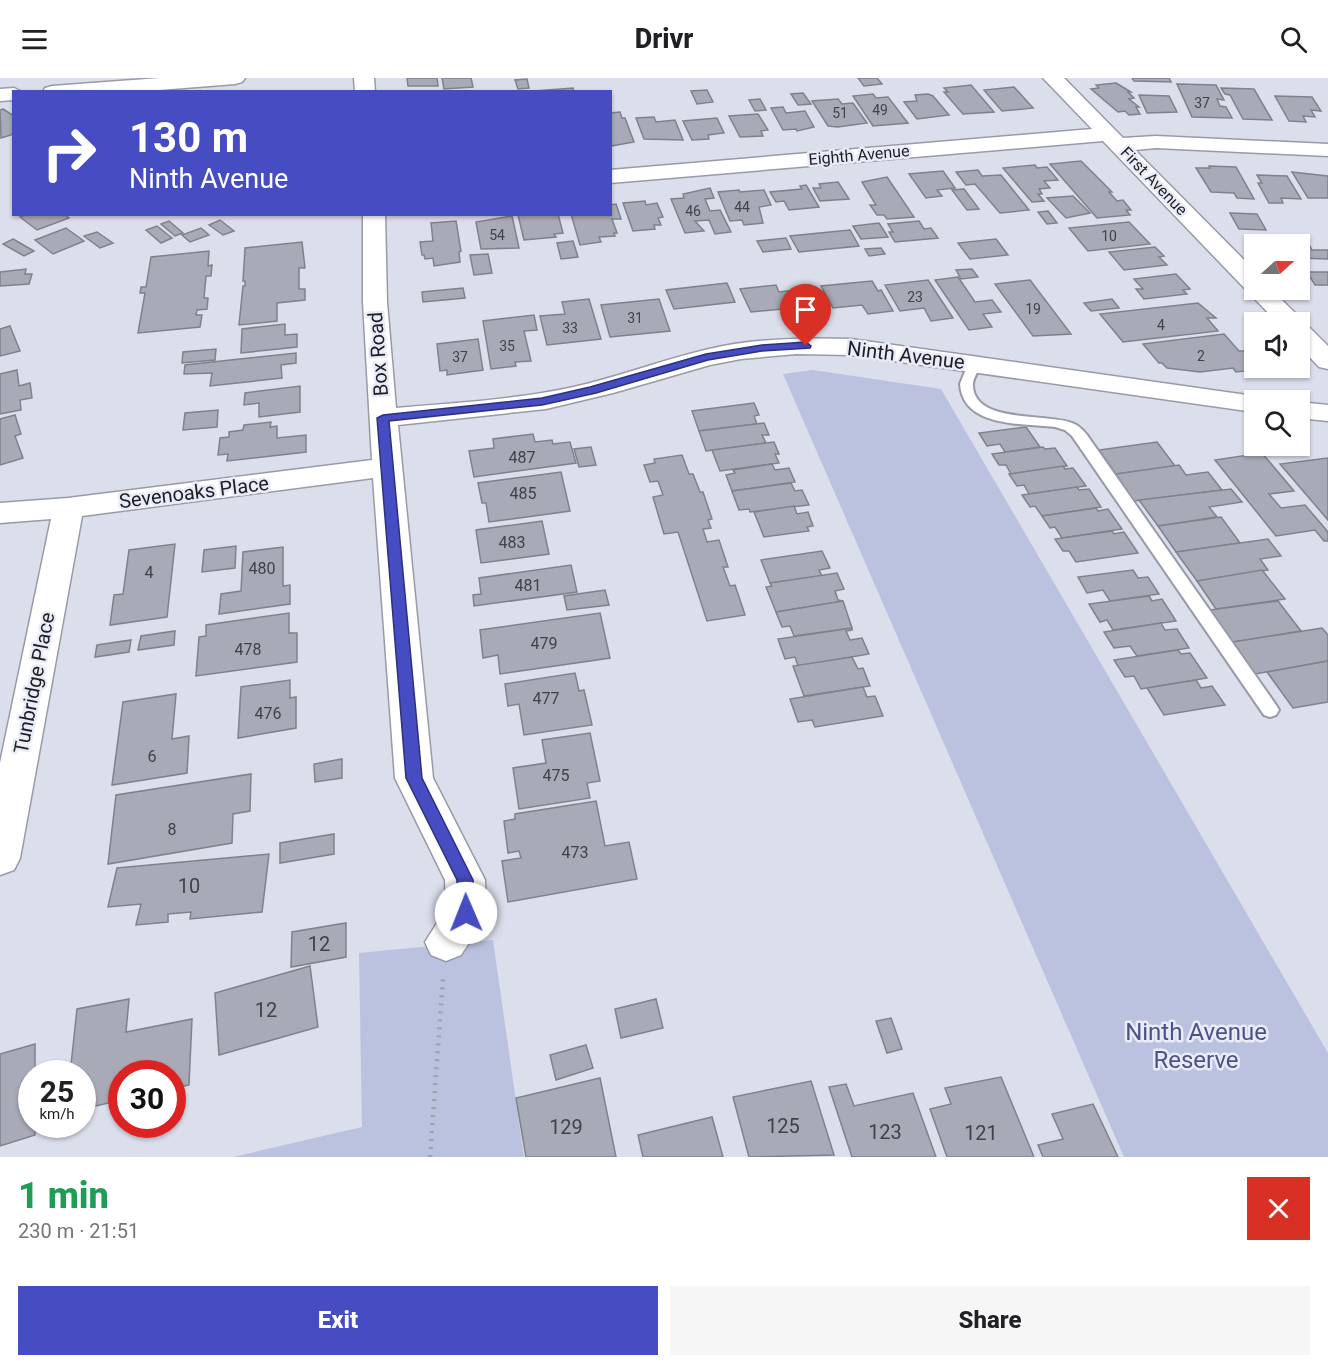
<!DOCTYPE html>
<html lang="en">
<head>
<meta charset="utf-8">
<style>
  :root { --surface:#fff; --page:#f6f6f6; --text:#202124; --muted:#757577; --accent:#464cc1 }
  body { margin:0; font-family:Roboto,sans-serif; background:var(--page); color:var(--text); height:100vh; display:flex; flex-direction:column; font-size:22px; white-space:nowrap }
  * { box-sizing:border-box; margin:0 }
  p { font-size:20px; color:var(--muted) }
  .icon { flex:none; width:33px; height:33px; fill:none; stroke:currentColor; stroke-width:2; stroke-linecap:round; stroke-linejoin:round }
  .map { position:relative; height:1079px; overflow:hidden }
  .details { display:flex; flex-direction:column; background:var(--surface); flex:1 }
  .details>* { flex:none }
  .banner { position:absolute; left:12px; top:12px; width:600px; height:126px; border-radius:0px; box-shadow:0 2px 4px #0004; background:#464cc1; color:#fff; overflow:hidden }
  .needle { width:39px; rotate:69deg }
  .controls { position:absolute; left:1244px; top:156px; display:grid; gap:12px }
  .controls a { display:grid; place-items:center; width:66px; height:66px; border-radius:0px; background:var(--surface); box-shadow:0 2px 4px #0004; font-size:30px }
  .speed { position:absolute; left:18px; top:982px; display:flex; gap:12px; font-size:30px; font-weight:700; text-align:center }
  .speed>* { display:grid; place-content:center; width:78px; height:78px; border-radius:50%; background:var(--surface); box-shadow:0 2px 4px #0004; line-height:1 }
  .speed small { font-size:15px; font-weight:400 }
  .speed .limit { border:9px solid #d22; background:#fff; color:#111 }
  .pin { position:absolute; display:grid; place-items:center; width:51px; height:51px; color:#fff; margin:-62px -26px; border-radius:50% 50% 50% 0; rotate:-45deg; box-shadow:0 0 6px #0007 }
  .pin .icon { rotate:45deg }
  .me { position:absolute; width:66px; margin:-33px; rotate:359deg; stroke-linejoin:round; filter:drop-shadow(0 0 4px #0008) }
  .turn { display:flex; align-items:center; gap:21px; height:126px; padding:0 18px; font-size:27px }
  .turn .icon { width:78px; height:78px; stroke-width:2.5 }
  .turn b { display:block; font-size:42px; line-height:51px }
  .round { display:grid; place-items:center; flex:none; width:63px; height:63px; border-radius:0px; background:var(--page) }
  .head { display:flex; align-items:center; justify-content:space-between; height:102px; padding:0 18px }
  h1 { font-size:36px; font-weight:800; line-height:45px; color:#1e9e55 }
  .cta { display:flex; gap:12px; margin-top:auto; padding:12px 18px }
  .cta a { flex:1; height:69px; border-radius:0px; background:var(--accent); color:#fff; font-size:24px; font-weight:800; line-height:69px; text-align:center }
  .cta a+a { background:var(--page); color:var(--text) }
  header { display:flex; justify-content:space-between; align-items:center; height:78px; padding:0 18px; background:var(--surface); font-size:27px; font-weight:800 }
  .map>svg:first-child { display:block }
</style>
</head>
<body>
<header><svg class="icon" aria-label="menu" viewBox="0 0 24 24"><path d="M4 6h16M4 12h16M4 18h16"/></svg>Drivr<svg class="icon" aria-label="search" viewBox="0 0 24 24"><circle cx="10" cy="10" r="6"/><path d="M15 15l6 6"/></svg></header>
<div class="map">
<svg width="1328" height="1079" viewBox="0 0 1328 1079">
  <rect width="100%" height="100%" fill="#dbdeeb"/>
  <g fill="#bbc2e0">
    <polygon points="813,292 941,311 1328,975 1328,1079 1124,1079 783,296"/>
    <polygon points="493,862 524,1079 233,1079 362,1049 359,875"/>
  </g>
  <g fill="#a8abb7" stroke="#7f828d" stroke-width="1.5">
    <polygon points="407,0 437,0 438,8 408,8"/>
    <polygon points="442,0 471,0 473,9 444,11"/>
    <polygon points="858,0 877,0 882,6 864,8"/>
    <polygon points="1132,0 1169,0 1171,4 1134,3"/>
    <polygon points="527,1 529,10 518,11 515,2"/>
    <polygon points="1116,5 1131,14 1128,14 1134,20 1129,21 1139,29 1136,29 1140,36 1129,37 1125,33 1118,34 1091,11 1099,10 1096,7"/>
    <polygon points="1177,6 1216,7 1224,22 1217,21 1220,28 1226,29 1232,40 1192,39"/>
    <polygon points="971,7 994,34 963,36 944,14 948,14 944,10"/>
    <polygon points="1014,9 1033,30 1002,33 984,12"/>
    <polygon points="573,10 574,14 534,13"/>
    <polygon points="1221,10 1254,11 1272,42 1243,41 1230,17 1225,16"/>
    <polygon points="707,12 713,24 697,26 691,13"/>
    <polygon points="803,15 811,26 798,27 791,16"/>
    <polygon points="873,16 876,20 888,19 908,45 873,48 853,18"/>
    <polygon points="928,16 933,18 949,37 917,41 904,24 917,23 915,17"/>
    <polygon points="1139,17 1169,18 1177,34 1147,35"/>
    <polygon points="1275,18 1312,19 1321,33 1311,32 1315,39 1303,38 1306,44 1289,43"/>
    <polygon points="760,21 766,32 755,33 749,22"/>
    <polygon points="838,21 842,26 853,25 867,45 838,49 828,48 812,23"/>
    <polygon points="783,29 786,35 805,33 814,49 797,53 796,51 783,52 771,30"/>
    <polygon points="3,31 14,38 14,56 1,60 0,32"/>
    <polygon points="620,34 622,40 625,40 634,64 611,68 610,35"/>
    <polygon points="758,36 768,52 761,53 763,58 740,59 729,38"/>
    <polygon points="654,39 656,44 675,42 683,62 644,61 636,40"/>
    <polygon points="717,40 724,55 708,57 709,61 692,62 683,43"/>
    <polygon points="1081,83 1112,114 1109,114 1117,123 1123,122 1131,132 1126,132 1130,137 1097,140 1050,86"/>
    <polygon points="1035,87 1037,90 1047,89 1058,102 1044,103 1050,110 1039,111 1042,116 1038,116 1044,123 1032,124 1003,90"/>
    <polygon points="1209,88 1236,89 1254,121 1237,120 1234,115 1211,114 1196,90 1210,90"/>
    <polygon points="978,92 982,98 1001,97 1029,132 1000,135 975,106 966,107 956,94"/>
    <polygon points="943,93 955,110 937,112 942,118 926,120 909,96"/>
    <polygon points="1292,94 1328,98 1328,120 1308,120"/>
    <polygon points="1257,97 1287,98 1301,121 1281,120 1283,125 1269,125 1258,105 1262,105"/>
    <polygon points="887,99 914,139 887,141 884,137 877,137 870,127 876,127 862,104"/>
    <polygon points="838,104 849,121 820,123 813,110 821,110 819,106"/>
    <polygon points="806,107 819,129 789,132 784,123 776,124 770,114 802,111 800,108"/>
    <polygon points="710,110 714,120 705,121 710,133 720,132 731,154 715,156 709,142 695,143 704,153 685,155 671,121 684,120 683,116"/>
    <polygon points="964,111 979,131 967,132 952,112"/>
    <polygon points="739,112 740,114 764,112 771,127 759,129 763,145 744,147 742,142 730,143 718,114"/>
    <polygon points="1073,118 1090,135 1066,140 1047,120"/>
    <polygon points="645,123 646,127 657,125 663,139 658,140 661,147 654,147 655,151 633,153 623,125"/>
    <polygon points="616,126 621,141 612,141 617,155 614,155 615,158 599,159 601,164 580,167 571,136 610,136 610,127"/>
    <polygon points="1048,133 1057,145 1047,146 1038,134"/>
    <polygon points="1230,135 1257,136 1266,152 1239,151"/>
    <polygon points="27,136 64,136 69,140 37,152 20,139"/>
    <polygon points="558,136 563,155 554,156 556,159 524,162 518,137"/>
    <polygon points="512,138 519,170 481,171 476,144"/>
    <polygon points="220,142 234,153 223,157 209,147"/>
    <polygon points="169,143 183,155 175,158 161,146"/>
    <polygon points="456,143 461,173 459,174 460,184 434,188 433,180 425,181 424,177 422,177 420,164 433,163 431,145"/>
    <polygon points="919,143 924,151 931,150 938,160 895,164 889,154 893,154 888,146"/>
    <polygon points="1129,144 1150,166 1088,173 1069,150"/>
    <polygon points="879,145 888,159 861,161 853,148"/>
    <polygon points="157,148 172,160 161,165 146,152"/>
    <polygon points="66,150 84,163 53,176 35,162"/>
    <polygon points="201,150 209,157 190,164 182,157"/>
    <polygon points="850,152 859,168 799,174 790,158"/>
    <polygon points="97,154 113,165 100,170 84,158"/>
    <polygon points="1268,158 1305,159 1312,172 1328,172 1328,181 1299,180 1299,166 1273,166"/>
    <polygon points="786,160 791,171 763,174 757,163"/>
    <polygon points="13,161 34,173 24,178 3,166"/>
    <polygon points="996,161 1008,177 970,181 958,165"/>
    <polygon points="573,163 578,179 561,181 557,165"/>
    <polygon points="302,164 305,190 299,190 299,211 305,211 305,222 277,225 277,243 239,247 243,208 245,208 245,203 243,203 245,170"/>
    <polygon points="1155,169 1164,178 1159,179 1167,187 1124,192 1109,174"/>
    <polygon points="881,170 885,176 869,178 865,171"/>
    <polygon points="209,173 208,188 212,187 211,198 206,198 204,220 208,220 207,231 197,232 196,237 202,237 200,249 138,255 145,215 140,215 141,209 146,209 151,179"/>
    <polygon points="488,176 492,195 474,197 470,177"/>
    <polygon points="26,191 25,196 32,196 29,206 0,208 0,194"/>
    <polygon points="972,191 978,199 961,201 956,192"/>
    <polygon points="1307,194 1328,194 1328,207 1315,207"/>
    <polygon points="1176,196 1190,211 1183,212 1187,216 1144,221 1136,211 1143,211 1134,201"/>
    <polygon points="958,199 975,224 992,222 1001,234 983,236 992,249 969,252 935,202"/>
    <polygon points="928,202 953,240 931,243 924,230 900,233 885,207"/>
    <polygon points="1030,202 1071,256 1033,258 995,206"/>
    <polygon points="872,203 878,213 881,212 893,233 868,236 862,227 833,230 821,208"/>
    <polygon points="727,205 735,224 674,231 666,212"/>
    <polygon points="776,207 779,214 804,211 802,207 810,207 818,221 809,222 812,228 751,234 740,211"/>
    <polygon points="463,210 465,220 423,224 422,214"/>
    <polygon points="589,221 601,261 547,267 540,238 565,236 562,224"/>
    <polygon points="659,221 670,253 610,259 601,227"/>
    <polygon points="1112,221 1119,230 1091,233 1084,225"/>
    <polygon points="1198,225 1216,240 1207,240 1218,253 1123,264 1100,236"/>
    <polygon points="534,237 537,252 524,253 531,283 515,284 516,288 491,291 483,243"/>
    <polygon points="285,246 285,257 297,256 297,269 241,275 242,251"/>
    <polygon points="10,248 20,273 0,278 0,251"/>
    <polygon points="1224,256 1239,273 1245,273 1254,283 1254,290 1261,291 1236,294 1233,290 1200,294 1167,290 1162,285 1159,285 1143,266"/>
    <polygon points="478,261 483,292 447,297 447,292 440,293 437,266"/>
    <polygon points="216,271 215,282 182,285 183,274"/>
    <polygon points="296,275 296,285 281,287 282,300 210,308 212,295 184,296 185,287"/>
    <polygon points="17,292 19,308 30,305 32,320 20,322 21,332 0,336 0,296"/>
    <polygon points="300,308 300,334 259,339 259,325 244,327 245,315"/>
    <polygon points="754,325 759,337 754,338 757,346 699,353 692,333"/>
    <polygon points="218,332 217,349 183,352 185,335"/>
    <polygon points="15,337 21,356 15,358 23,380 0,387 0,341"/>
    <polygon points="271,344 270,349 277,348 277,360 306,357 306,374 227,383 228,376 218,377 220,360 229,359 229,354 243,352 244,347"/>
    <polygon points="764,345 769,357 762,357 766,365 706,373 699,353"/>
    <polygon points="1026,349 1040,369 1005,374 1000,366 987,368 979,355"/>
    <polygon points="533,356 535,364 552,362 553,366 570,364 576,385 474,399 469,373 494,370 493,361"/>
    <polygon points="774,364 779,376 775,376 779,385 720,393 712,372"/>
    <polygon points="1157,364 1175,388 1116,396 1099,372"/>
    <polygon points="591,369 596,387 579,389 574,371"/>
    <polygon points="1043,369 1045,371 1055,370 1067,388 1011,396 1006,387 999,387 992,376"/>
    <polygon points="1262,375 1294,413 1269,416 1281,430 1305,427 1328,454 1328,463 1324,463 1315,452 1276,458 1215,382"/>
    <polygon points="682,377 689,396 693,396 700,414 703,414 712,441 708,442 711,450 703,451 707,464 719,462 728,489 723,489 730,508 735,507 745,537 707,543 678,454 664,456 653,419 663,417 658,403 650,404 644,387 655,385 654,381"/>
    <polygon points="1328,380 1328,442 1280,386"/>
    <polygon points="772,386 775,392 789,390 795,404 732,413 726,397 735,395 733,392"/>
    <polygon points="1179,387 1186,397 1208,394 1222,412 1134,423 1116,396"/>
    <polygon points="1063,388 1065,391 1073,390 1086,408 1029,416 1024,407 1017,408 1009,396"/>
    <polygon points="561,394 570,433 489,444 486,425 482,425 478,405"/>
    <polygon points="791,405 795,413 802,412 809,427 750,434 749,431 739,432 732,413"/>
    <polygon points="1077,409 1079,412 1089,411 1101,429 1042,438 1035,428 1030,429 1022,417"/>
    <polygon points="1231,411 1242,424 1209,429 1217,439 1158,448 1139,422"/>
    <polygon points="794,428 797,436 808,434 813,448 807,449 809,453 764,459 754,434"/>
    <polygon points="1096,430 1098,433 1108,431 1122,451 1062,460 1055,449 1050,450 1042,438"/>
    <polygon points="1221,439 1240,465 1176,474 1158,448"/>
    <polygon points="542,443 549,476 481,485 476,452"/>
    <polygon points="1112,453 1114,456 1124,454 1138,475 1076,484 1069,473 1063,473 1055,461"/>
    <polygon points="1268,461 1281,478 1260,481 1268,492 1197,503 1176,474"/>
    <polygon points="175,466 167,539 110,547 114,517 123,516 129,472"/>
    <polygon points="236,468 235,490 202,494 204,472"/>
    <polygon points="283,469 283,508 290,507 290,526 219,536 221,516 241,513 243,474"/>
    <polygon points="822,473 830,490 819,492 822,498 770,505 761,482"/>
    <polygon points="571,487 577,514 474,528 473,517 481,516 479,500"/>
    <polygon points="1133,492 1138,500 1148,499 1159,516 1110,523 1103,512 1087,515 1078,499"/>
    <polygon points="1262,492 1285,521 1216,531 1197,503"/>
    <polygon points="837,495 844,511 835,513 838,522 843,523 776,534 766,509 772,508 770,505"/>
    <polygon points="605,512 609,527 567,532 564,518"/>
    <polygon points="1149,518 1152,523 1162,521 1176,543 1113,552 1107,542 1100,544 1089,526"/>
    <polygon points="843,523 852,550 794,558 790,548 782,549 776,534"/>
    <polygon points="1278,523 1301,553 1233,564 1210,532"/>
    <polygon points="289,535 289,555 297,555 297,584 196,598 199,559 206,558 206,547"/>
    <polygon points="600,535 610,580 500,596 498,577 483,580 480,552"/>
    <polygon points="1161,545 1165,552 1177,551 1189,570 1137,578 1130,568 1114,570 1104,554"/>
    <polygon points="852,550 852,552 846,553 850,562 862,560 869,576 798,588 795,579 785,581 778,561"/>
    <polygon points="1322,550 1328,557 1328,583 1255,596 1233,564"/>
    <polygon points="175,553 174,567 138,572 141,558"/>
    <polygon points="131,562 129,574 95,579 97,567"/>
    <polygon points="1178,572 1181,576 1190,575 1207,600 1141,611 1134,598 1125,599 1114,582"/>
    <polygon points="852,579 858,591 863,590 870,608 804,618 793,588"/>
    <polygon points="1328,583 1328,624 1293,630 1267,594"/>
    <polygon points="575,595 579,613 584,612 592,647 524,657 519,626 508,628 505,606"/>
    <polygon points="290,602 290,620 296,619 296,650 238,660 241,609"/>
    <polygon points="1196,602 1201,610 1212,608 1225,627 1164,637 1147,610"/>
    <polygon points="863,609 867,619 875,618 883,638 815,649 812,642 798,644 790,621"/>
    <polygon points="176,616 172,661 189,658 187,695 112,707 123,624"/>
    <polygon points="590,655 600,703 587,705 590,720 519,731 513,690 546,685 542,662"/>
    <polygon points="342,681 342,700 315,704 314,686"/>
    <polygon points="251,696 250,733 233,736 232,765 108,786 116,717"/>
    <polygon points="596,723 605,768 629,764 637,801 508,824 502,783 521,780 519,773 508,775 504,743 515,741 515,736"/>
    <polygon points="334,756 334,776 280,785 280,765"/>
    <polygon points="269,776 262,834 190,841 191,834 168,836 168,844 136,847 141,826 108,829 117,790"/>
    <polygon points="346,845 346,879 291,889 292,854"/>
    <polygon points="310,888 318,949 219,977 215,915"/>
    <polygon points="129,921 126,954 192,941 189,1007 172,1011 172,996 122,996 122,1022 82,1031 82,996 70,996 77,931"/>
    <polygon points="656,921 663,950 621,960 615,931"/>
    <polygon points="891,940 902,971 887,975 876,943"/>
    <polygon points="35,966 35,996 32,996 32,1047 35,1047 35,1057 0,1068 0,976"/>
    <polygon points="586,967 593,990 556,1002 550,977"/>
    <polygon points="1001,999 1034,1079 947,1079 930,1031 951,1026 945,1010"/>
    <polygon points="600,1000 616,1079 526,1079 516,1020"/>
    <polygon points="811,1003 834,1077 749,1079 733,1019"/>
    <polygon points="846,1006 854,1028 913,1015 936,1079 852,1079 829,1009"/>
    <polygon points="1093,1026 1118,1079 1043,1079 1038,1067 1063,1061 1052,1036"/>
    <polygon points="712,1039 723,1079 643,1079 638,1057"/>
  </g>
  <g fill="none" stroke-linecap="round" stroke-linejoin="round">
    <defs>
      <path id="lane" d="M975 282 982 286C979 292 972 301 973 308 975 346 1047 335 1072 345 1078 347 1083 352 1087 357L1276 627 1279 632 1276 637 1270 639 1264 637 1072 358 1065 352 1055 349C1023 345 963 350 960 306L968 286Z"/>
      <g id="street">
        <polygon points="160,0 245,0 242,4 235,6 134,14 43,14 45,10 52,8"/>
        <polygon points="354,0 374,0 375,14 355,14"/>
        <polygon points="1043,0 1064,0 1123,60 1156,58 1328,66 1328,78 1156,70 1135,72 1254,192 1254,212 1272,212 1304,244 1302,246 1308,248 1328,268 1328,291 1319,289 1299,268 1299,244 1277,244 1103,63 610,105 610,92 1092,51"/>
        <polygon points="14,10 22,14 14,14 14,22 0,23 0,11"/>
        <path d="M363 136H385L387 224 396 330C454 325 512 322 569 310 621 299 671 278 723 268 765 260 808 260 851 261L1254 318 1265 322H1254V334L851 277 796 276 741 281 710 287 613 315 546 331 398 347 433 700 485 802 486 835 480 848 461 877 446 883 431 877 425 864 446 831 445 802 395 700 373 400 82 438 20 780 14 792 0 797V685L51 441 0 445V425L68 420 372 382 363 224Z"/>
        <polygon points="1299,324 1328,327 1328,343 1299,340"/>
      </g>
    </defs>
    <use href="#lane" stroke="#989ba7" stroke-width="4"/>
    <use href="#street" stroke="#989ba7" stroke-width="3"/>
    <polyline stroke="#9ea0ab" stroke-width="4.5" stroke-dasharray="2 6" stroke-linecap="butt" points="430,1079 443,900"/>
    <use href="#lane" fill="#fff" fill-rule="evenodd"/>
    <use href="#street" fill="#fff" fill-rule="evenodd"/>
  </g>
  <polygon fill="#464cc1" stroke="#2e317d" stroke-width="1.5" points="806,264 811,268 810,270 762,273 708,282 596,315 542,327 389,343 422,700 473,802 474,835 472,840 466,842 460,840 457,835 457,802 406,700 377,340 383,337 542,320 590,309 706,276 762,267"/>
  <g text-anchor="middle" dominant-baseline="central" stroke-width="5" stroke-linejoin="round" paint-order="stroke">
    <g font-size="14" fill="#404249">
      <text x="1202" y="25">37</text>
      <text x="880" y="32">49</text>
      <text x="840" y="35">51</text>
      <text x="742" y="129">44</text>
      <text x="693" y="133">46</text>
      <text x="497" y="157">54</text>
      <text x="1109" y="158">10</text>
      <text x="915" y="219">23</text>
      <text x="1033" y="231">19</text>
      <text x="635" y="240">31</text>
      <text x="1161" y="247">4</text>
      <text x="570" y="250">33</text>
      <text x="507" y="268">35</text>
      <text x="1201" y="278">2</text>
      <text x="460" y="279">37</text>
    </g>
    <g font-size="16" fill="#1e1f24" stroke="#e9ecf8">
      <text transform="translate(859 77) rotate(-5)">Eighth Avenue</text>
      <text transform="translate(1154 103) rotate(46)">First Avenue</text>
    </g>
    <g font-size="16" fill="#404249">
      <text x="522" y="379">487</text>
      <text x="523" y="415">485</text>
      <text x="512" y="464">483</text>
      <text x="262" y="490">480</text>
      <text x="149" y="494">4</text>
      <text x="528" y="507">481</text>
      <text x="544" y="565">479</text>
      <text x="248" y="571">478</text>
      <text x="546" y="620">477</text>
      <text x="268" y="635">476</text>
      <text x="152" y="678">6</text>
      <text x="556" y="697">475</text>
      <text x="172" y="751">8</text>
      <text x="575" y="774">473</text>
    </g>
    <g font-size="20" fill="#1e1f24" stroke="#e9ecf8">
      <text transform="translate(378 276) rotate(-94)">Box Road</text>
      <text transform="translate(906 277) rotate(7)">Ninth Avenue</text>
      <text transform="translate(194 414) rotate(-7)">Sevenoaks Place</text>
      <text transform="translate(34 605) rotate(-79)">Tunbridge Place</text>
    </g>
    <g font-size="20" fill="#404249">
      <text x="189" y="808">10</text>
      <text x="319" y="866">12</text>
      <text x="266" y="932">12</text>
      <text x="783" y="1048">125</text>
      <text x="566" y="1049">129</text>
      <text x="885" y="1054">123</text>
      <text x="981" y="1055">121</text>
    </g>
    <g font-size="24" fill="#4a5387" stroke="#e9ecf8">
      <text x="1196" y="954">Ninth Avenue<tspan x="1196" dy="28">Reserve</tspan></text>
    </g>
  </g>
</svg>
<div class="controls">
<a><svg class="needle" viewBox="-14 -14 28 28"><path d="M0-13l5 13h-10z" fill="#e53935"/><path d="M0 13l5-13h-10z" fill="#757577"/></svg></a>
<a><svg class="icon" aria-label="sound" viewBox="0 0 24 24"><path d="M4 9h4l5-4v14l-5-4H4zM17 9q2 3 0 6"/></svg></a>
<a><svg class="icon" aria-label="search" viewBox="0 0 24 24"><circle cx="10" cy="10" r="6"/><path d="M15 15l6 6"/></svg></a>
</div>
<div class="speed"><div>25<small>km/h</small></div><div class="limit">30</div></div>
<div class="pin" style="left:806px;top:268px;background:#d93025"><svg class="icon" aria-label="arrive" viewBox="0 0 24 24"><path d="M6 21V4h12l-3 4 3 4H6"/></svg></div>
<svg class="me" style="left:466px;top:835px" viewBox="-20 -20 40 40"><circle r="19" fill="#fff"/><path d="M0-13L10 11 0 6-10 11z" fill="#464cc1"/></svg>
<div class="banner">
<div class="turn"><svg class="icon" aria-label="right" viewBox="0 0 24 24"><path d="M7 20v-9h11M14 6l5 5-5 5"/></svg><div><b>130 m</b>Ninth Avenue</div></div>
</div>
</div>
<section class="details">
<div class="head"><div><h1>1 min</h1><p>230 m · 21:51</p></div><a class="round" style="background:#d93025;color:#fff"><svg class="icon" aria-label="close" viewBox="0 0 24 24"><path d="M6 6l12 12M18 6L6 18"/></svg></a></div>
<div class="cta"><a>Exit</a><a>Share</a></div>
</section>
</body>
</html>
